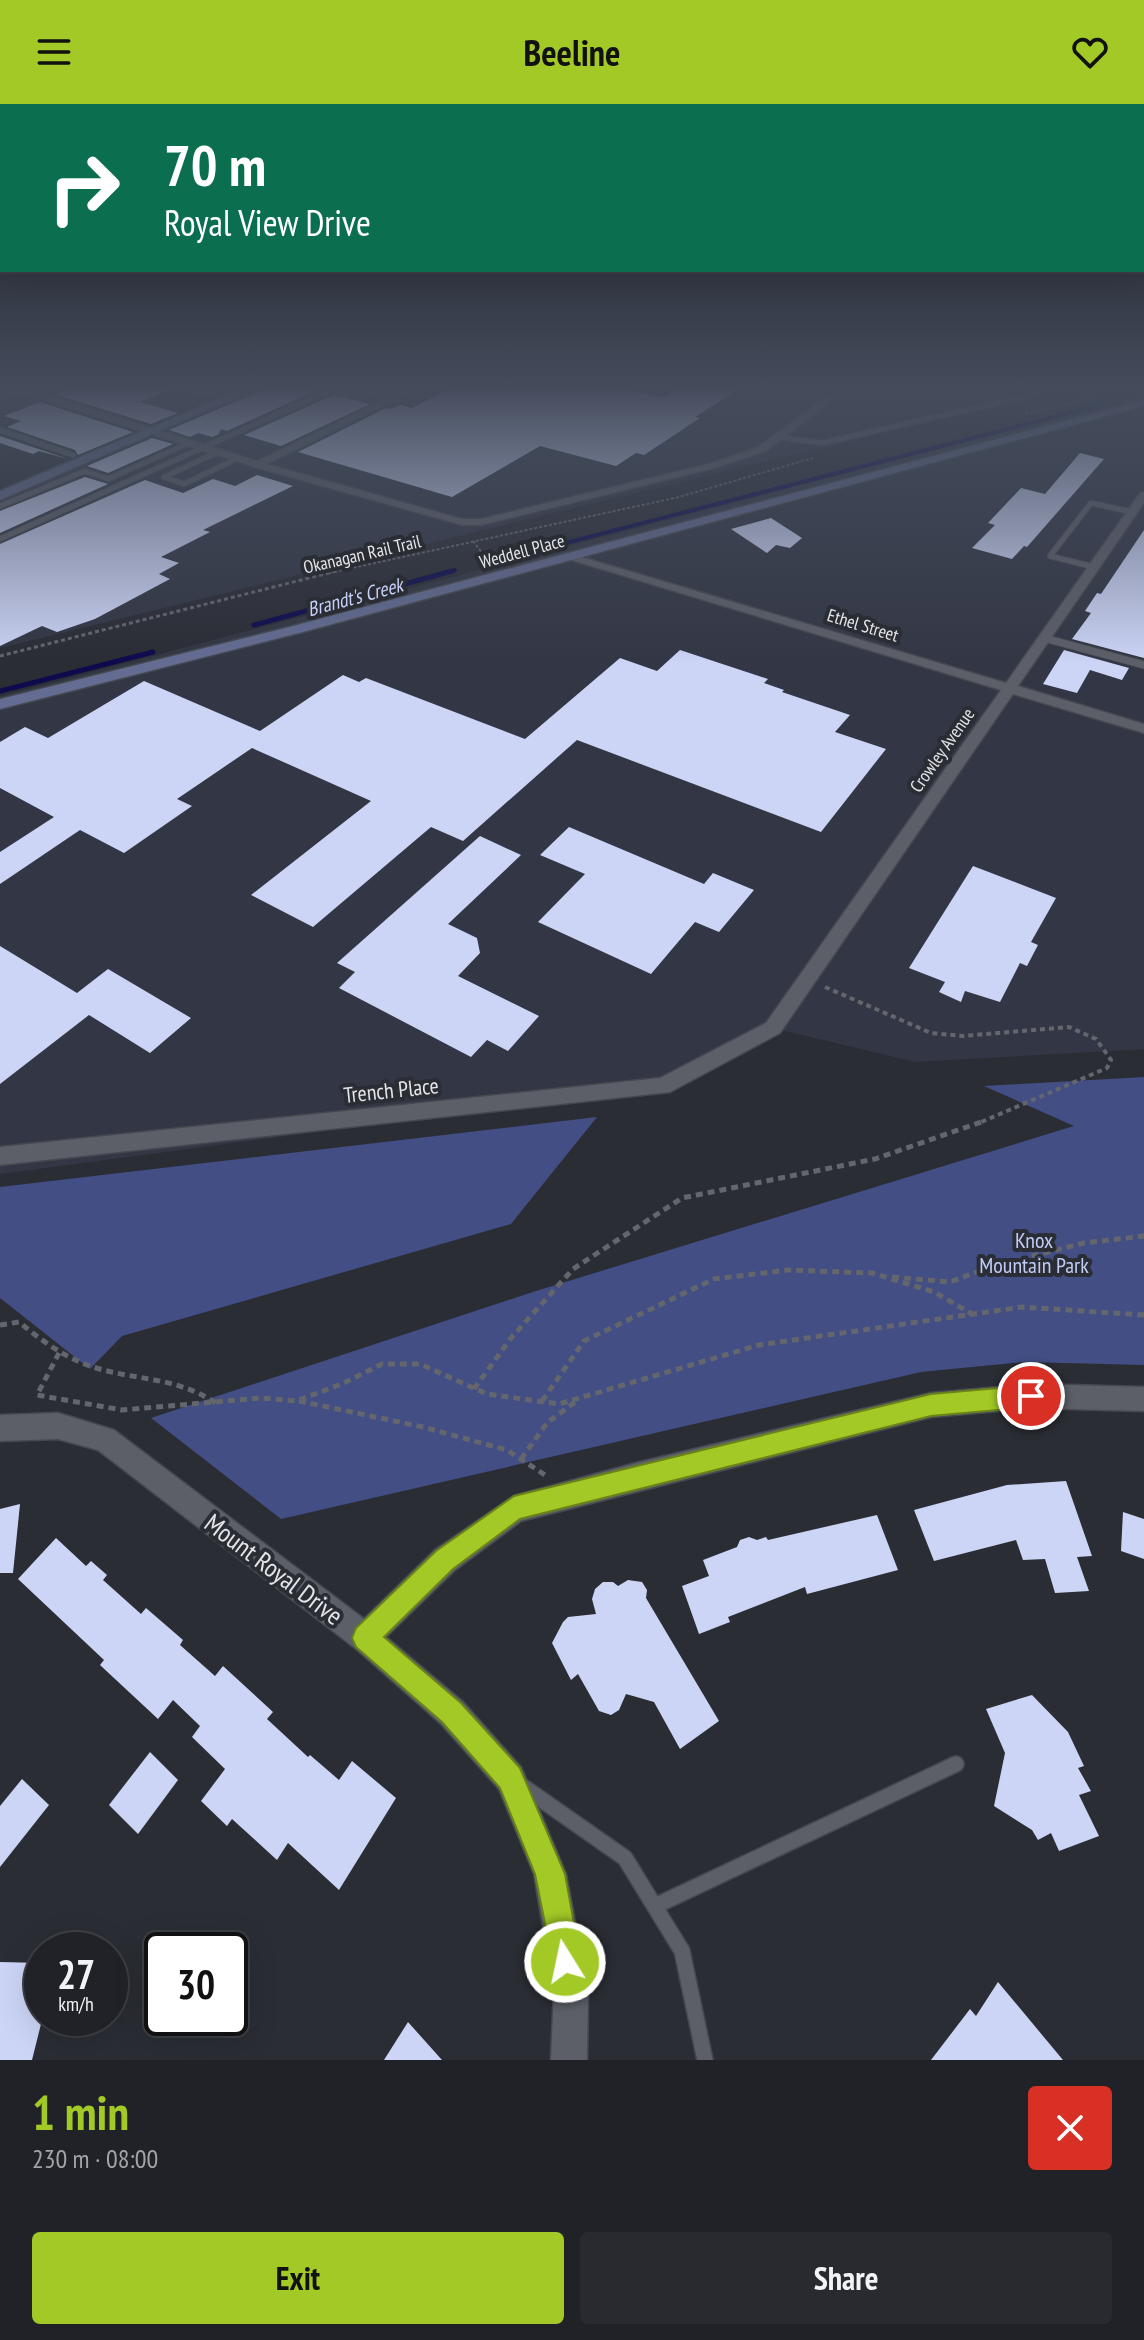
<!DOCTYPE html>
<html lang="en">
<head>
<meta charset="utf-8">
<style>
  :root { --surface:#202228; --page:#282a30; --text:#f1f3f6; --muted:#a2a4a8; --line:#3d3f45; --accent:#a3c926 }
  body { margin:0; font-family:"PT Sans Narrow",sans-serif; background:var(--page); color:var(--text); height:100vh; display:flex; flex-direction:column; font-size:30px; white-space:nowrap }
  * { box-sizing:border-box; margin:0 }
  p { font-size:26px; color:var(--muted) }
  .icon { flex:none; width:44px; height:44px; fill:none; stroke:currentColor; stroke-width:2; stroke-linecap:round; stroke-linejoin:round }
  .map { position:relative; height:1956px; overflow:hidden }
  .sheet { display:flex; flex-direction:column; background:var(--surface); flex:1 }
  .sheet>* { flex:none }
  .guide { position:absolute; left:0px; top:0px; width:1144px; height:168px; box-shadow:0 8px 32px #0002,0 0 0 2px var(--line); background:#0b6e4f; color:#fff; overflow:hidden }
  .speed { position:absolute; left:24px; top:1828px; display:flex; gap:16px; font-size:40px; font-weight:700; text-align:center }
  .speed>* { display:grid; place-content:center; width:104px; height:104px; border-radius:50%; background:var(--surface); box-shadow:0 8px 32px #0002,0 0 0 2px var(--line); line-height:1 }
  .speed small { font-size:20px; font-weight:400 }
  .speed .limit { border:4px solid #111; border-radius:12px; background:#fff; color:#111 }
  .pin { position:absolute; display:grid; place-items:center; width:68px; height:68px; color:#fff; margin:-34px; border:4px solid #fff; border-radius:50%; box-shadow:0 2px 8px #0007 }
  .me { position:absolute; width:88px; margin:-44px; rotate:350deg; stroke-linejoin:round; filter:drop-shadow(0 0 6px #0008) }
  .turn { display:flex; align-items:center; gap:28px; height:168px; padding:0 32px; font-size:36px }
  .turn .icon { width:104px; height:104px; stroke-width:2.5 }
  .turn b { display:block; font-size:56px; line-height:68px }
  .round { display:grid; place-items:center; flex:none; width:84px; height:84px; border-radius:8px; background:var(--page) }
  .summary { display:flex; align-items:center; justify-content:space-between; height:136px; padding:0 32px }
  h1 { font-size:48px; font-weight:700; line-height:60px; color:var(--accent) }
  .action { display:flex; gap:16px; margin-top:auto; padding:16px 32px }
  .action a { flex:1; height:92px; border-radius:8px; background:var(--accent); color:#111; font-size:32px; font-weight:700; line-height:92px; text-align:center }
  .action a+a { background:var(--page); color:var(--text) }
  header { display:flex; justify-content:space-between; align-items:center; height:104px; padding:0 32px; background:var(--accent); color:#111; font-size:36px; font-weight:700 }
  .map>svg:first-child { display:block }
</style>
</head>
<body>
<header><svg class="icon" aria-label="menu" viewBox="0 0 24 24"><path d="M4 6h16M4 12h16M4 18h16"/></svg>Beeline<svg class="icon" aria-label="heart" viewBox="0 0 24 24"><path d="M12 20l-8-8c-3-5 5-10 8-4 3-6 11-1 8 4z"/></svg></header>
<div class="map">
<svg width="1144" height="1956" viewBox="0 0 1144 1956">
  <rect width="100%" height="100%" fill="#2b2d35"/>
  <g fill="#333745">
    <polygon points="235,286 1058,286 0,544 0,385"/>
    <polygon points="1144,291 1144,945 915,958 773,924 663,982 0,1070 0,592"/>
  </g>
  <g fill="#424e84">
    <polygon points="1144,973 1144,1261 1024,1258 921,1268 281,1415 151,1314 536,1187 1074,1022 984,982"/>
    <polygon points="597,1013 511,1120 122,1232 90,1265 0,1194 0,1083"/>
  </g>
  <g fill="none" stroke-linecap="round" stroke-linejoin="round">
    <g stroke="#0d0b4e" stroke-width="4">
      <polyline points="519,451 1093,303 1123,286"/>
      <polyline points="444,469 455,466"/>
    </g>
    <g stroke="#0d0b4e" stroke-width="5">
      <polyline points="254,521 452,467"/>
      <polyline points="0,587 153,548"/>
    </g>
  </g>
  <g fill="#ccd5f6">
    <polygon points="62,286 168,286 140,298 178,309 151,320 57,291"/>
    <polygon points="263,286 317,286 227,327 221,325 219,330 212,333 198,329 190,333 169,326"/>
    <polygon points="448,286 629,286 662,293 675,286 737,286 695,313 700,314 644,351 636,349 616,362 540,342 452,393 298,348 386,304 391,305 400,301 412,304"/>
    <polygon points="334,291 370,300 281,342 244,331"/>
    <polygon points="40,298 133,328 78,351 75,346 7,323 21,317 4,312"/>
    <polygon points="0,332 68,355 39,347 33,350 0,339"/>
    <polygon points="152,334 173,340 108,369 87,362"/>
    <polygon points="1080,349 1104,355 1027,443 1024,442 1012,455 972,444 995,421 988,419 1021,384 1045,390"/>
    <polygon points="257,371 293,382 203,426 210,428 161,453 179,459 159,470 170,475 95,515 57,528 42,522 0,542 0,440 145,376 183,389 213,375 235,382"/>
    <polygon points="85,373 108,380 0,429 0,407"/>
    <polygon points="771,414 802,434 790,444 776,441 767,449 731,425"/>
    <polygon points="1144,426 1144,554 1072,535 1091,509 1085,507 1097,489 1101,490"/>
    <polygon points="680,546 768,575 764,579 784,586 782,588 850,611 835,628 886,645 821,728 577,636 463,737 431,723 313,823 251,791 371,697 252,644 177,695 192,702 124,749 80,726 0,780 0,748 54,713 0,684 0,638 25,623 48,634 144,577 260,627 343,571 359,578 366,574 525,635 620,554 657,567"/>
    <polygon points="1064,546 1129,564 1122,576 1090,566 1077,589 1043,580"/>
    <polygon points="569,723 704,780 713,769 754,786 719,828 695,818 651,870 538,818 585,770 540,751"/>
    <polygon points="480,732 521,751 448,820 477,834 480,849 458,872 539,912 508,947 487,936 471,953 339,884 355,868 337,859"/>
    <polygon points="973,762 1056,794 1031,838 1038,841 1027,862 1020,859 1000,898 965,887 961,898 939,888 945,878 909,864"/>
    <polygon points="0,842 77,889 108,865 191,914 150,949 89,911 0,980"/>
    <polygon points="1066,1377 1092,1452 1077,1453 1089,1487 1055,1489 1045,1455 1023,1456 1016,1436 934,1457 914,1406 1007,1381"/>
    <polygon points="20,1400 13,1469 0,1469 0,1405"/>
    <polygon points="1123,1408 1144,1415 1144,1455 1121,1447"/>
    <polygon points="877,1411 898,1466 807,1490 805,1483 728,1513 730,1518 699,1530 682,1482 709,1472 703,1456 737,1443 740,1436 749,1433 757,1436 766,1433 768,1436"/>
    <polygon points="56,1434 86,1462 91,1457 107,1471 103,1476 141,1510 146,1504 183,1536 180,1541 215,1572 223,1562 273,1608 267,1615 308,1653 310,1651 339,1676 352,1657 396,1694 339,1786 288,1739 277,1756 232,1715 227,1722 201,1697 225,1665 192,1633 200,1622 173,1596 158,1615 100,1561 104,1556 18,1475"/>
    <polygon points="628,1476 642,1478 647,1486 646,1494 719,1617 680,1645 654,1598 626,1590 619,1606 611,1611 599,1607 578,1570 571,1576 552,1539 563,1518 568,1513 596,1510 592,1495 595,1485 603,1478 613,1478 618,1482"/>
    <polygon points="1032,1591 1068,1628 1084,1662 1078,1664 1091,1687 1079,1691 1099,1732 1059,1747 1051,1729 1038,1736 1032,1726 994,1702 1005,1649 986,1605"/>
    <polygon points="150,1648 178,1676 138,1730 109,1701"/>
    <polygon points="22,1675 49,1701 0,1763 0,1702"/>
    <polygon points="0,1858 42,1859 42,1916 32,1956 0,1956"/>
    <polygon points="998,1878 1063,1956 931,1956 970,1905 976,1912"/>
    <polygon points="408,1918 442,1956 384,1956"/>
  </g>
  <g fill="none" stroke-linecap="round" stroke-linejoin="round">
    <defs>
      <g id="lane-far2">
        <polyline points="194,286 214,291"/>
        <polyline points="362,286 395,294"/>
        <polyline points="0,326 73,351"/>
        <polyline points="779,333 822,339 1027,292 1038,286"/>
        <polyline points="218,348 164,373 184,380 238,354"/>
        <polyline points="0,402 85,367 108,375 189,339"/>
        <polyline points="0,435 331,286"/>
        <polyline points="1094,463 1050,452 1091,399 1132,408"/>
      </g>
      <polyline id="lane-far1" points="1044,534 1144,561"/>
      <g id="lane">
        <polyline points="522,1682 625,1754 682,1847 705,1956"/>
        <polyline points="655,1802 956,1660"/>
      </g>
      <g id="street">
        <polygon points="13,286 31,286 257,357 405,286 415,286 267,360 462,415 481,415 708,360 758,343 836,286 846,286 766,347 715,364 481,421 462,421 254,363 22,289 0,296 0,290"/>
        <polygon points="1144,388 1144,399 1018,582 1144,620 1144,629 1013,590 780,929 670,988 0,1061 0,1043 660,974 766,919 1001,586 568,455 568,449 1006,579 1140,389"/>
        <polygon points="1031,1280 1144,1283 1144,1307 1031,1304 931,1313 521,1417 455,1466 386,1533 463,1598 521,1663 566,1770 588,1887 587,1956 551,1956 554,1887 534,1770 499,1685 441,1620 355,1544 98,1346 58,1335 0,1337 0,1311 58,1309 114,1326 364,1515 435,1446 514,1392 640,1358 931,1289"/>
      </g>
      <g id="secondary">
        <polygon points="240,286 254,286 0,396 0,387"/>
        <polygon points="1144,296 1144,302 303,528 0,605 0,595 293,522"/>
      </g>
    </defs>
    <use href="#lane-far2" stroke="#45484e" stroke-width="7"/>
    <use href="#lane-far1" stroke="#45484e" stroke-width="9"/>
    <use href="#lane" stroke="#45484e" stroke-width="18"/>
    <use href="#street" stroke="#45484e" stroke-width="3"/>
    <use href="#secondary" stroke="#45484e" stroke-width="3"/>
    <g stroke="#64666d" stroke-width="2" stroke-dasharray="3 2" stroke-linecap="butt">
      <polyline points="1025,309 1060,303 1102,286"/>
      <polyline points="473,437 490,459"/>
      <polyline points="329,469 679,393 813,354"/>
    </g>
    <polyline stroke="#64666d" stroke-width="3" stroke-dasharray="4 3" stroke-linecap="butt" points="0,552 337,467"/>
    <polyline stroke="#64666d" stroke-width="4" stroke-dasharray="5 4" stroke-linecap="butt" points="825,883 931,929 963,932 1069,923 1096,935 1111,956 1107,964 979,1019"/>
    <g stroke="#64666d" stroke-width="5" stroke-dasharray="7 5" stroke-linecap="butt">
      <polyline points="892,1173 950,1178 993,1162 1084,1139 1144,1132"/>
      <path d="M0 1221 19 1218C41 1236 65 1254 93 1263 137 1277 174 1272 216 1299"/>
      <polyline points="59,1249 37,1291 122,1306 261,1294 296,1297 344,1279 382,1260 420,1260 487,1290 559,1300 759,1241 1022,1203 1144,1211"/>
      <polyline points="474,1285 511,1234 573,1165 682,1094 875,1055 984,1017"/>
      <polyline points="299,1297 423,1323 507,1346 545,1371"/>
      <polyline points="542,1297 584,1237 714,1175 788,1166 872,1169 934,1188 972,1210"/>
      <polyline points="521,1355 547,1319 579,1295"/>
    </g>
    <use href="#lane-far2" stroke="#5c5f68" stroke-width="5"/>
    <use href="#lane-far1" stroke="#5c5f68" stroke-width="7"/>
    <use href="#lane" stroke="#5c5f68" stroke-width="15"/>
    <use href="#street" fill="#5c5f68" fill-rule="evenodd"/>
    <use href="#secondary" fill="#646c92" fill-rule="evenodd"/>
  </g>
  <linearGradient id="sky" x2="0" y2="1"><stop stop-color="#18191d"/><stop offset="0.51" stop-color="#444c5c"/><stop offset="1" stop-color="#444c5c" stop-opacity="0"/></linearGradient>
  <rect width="1144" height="559" fill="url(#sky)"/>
  <polygon fill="#a3c926" stroke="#6a8319" stroke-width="2" points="1031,1281 1039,1284 1042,1292 1039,1300 1031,1303 931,1312 520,1415 453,1465 384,1533 461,1599 520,1664 565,1770 581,1858 576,1869 565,1873 555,1869 535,1770 500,1684 442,1618 356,1543 352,1534 356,1524 436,1447 514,1392 931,1290"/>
  <g text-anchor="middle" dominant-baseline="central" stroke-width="8" stroke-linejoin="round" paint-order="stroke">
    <g font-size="18" fill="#e3e5ea" stroke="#2b2d35">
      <text transform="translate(522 447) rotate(-15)">Weddell Place</text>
      <text transform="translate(362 450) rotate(-13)">Okanagan Rail Trail</text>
      <text transform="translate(863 521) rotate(17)">Ethel Street</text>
      <text transform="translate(942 646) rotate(-55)">Crowley Avenue</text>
    </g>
    <g font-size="20" font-style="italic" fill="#c6d2fa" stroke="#2b2d35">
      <text transform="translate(355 493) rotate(-15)">Brandt's Creek</text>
    </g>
    <g font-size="22" fill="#e3e5ea" stroke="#2b2d35">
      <text transform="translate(391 986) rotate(-6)">Trench Place</text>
    </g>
    <g font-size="22" fill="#c0ccf5" stroke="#2b2d35">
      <text x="1034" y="1136">Knox<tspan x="1034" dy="25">Mountain Park</tspan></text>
    </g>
    <g font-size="26" fill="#e3e5ea" stroke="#2b2d35">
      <text transform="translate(274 1465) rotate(37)">Mount Royal Drive</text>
    </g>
  </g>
</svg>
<div class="speed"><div>27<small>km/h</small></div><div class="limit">30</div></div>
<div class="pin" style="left:1031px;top:1292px;background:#d93025"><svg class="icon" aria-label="arrive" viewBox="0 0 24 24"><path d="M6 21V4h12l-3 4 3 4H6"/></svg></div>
<svg class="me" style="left:565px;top:1858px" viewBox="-20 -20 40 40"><circle r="17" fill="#a3c926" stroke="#fff" stroke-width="3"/><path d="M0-11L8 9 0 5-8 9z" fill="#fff"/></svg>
<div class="guide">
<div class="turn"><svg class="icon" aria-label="right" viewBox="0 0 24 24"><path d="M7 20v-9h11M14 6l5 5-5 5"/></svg><div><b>70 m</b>Royal View Drive</div></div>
</div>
</div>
<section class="sheet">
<div class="summary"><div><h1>1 min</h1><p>230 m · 08:00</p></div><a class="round" style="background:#d93025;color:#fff"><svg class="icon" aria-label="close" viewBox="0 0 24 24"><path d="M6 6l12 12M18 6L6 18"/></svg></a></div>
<div class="action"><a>Exit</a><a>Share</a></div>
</section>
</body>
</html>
